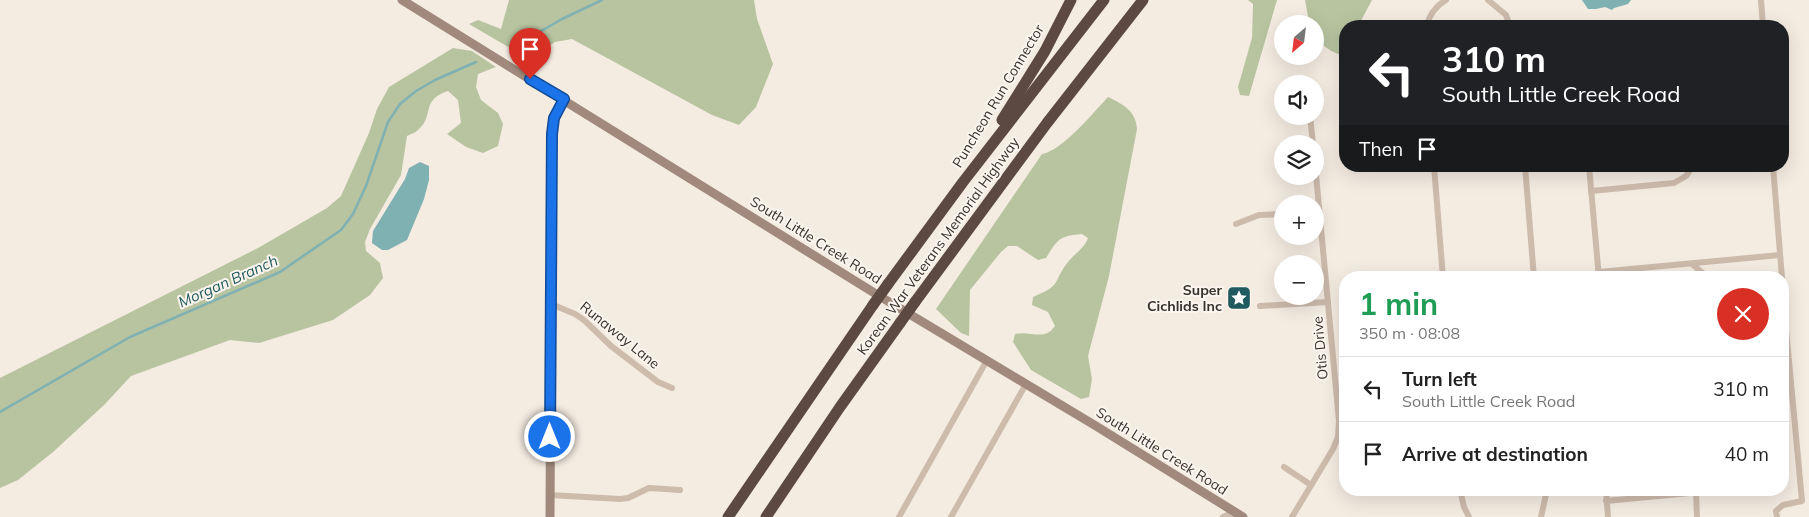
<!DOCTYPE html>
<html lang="en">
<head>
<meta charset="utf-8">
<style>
  :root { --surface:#fff; --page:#f2f2f2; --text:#222; --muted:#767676; --line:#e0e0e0 }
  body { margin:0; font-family:Mulish,sans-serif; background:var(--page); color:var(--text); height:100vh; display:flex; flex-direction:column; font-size:19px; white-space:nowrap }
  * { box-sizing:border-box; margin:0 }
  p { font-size:16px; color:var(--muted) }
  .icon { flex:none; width:28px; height:28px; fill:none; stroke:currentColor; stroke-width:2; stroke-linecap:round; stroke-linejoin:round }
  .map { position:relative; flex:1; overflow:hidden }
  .side { position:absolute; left:1339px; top:271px; width:450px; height:225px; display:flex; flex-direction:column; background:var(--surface); border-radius:20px; box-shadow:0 5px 20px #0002 }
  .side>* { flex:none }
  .top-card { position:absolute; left:1339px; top:20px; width:450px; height:152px; border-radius:20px; box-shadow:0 5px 20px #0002; background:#202124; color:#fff; overflow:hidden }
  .needle { width:32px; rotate:208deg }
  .controls { position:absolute; left:1274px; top:15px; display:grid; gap:10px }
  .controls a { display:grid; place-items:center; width:50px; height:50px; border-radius:50%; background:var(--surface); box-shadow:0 5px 20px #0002; font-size:25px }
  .pin { position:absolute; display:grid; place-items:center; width:42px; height:42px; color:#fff; margin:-51px -21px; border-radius:50% 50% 50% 0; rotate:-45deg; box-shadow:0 0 5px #0007 }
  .pin .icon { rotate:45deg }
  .me { position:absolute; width:55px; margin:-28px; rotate:0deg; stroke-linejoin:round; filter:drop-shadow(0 0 4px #0008) }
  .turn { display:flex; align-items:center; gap:18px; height:105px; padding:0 20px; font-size:22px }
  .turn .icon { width:65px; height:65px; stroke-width:2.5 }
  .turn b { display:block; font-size:35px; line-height:42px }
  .then { display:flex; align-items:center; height:48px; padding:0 20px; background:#0003; gap:10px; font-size:19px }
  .round { display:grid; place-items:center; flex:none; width:52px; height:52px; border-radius:26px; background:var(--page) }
  .headline { display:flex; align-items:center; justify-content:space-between; height:85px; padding:0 20px }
  h1 { font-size:30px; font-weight:700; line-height:38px; color:#1e9e55 }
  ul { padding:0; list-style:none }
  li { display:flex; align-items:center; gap:15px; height:65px; padding:0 20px; border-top:1px solid var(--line) }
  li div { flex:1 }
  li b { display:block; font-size:19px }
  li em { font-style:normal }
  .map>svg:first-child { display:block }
</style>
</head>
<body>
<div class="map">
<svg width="1809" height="517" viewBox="0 0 1809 517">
  <rect width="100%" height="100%" fill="#f4ebe1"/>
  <g fill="#b8c4a0">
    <polygon points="509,0 754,0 757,19 773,64 756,107 739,125 712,115 572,39 555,42 529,59 469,24 478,20 501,29"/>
    <polygon points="1248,0 1277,0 1249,96 1240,95 1238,87 1252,38 1253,4"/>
    <path d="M1305 0H1372L1358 26H1345V56C1328 52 1315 42 1315 24H1310L1309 22Z"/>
    <path d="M453 48 472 51 496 67 478 74 476 87 481 100 498 113 503 124 498 146 483 153 466 147 447 134 461 123 458 100 448 91C420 100 435 116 418 130 415 133 410 134 407 136L401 175 370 229 365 242 366 251 380 263 383 278 370 295 333 320 259 343 230 340 131 376 104 405 53 452 18 480 0 488V378L258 248 327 208 341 196 369 133 377 109 389 87Z"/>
    <path d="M1108 97C1123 104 1136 111 1137 129L1109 276 1088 356 1092 379 1089 397 1081 399 1031 370 1013 342 1015 334C1031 330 1044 342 1055 326L1048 312 1032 305 1033 297C1063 285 1052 282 1068 262 1075 253 1084 249 1088 238L1082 234C1059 236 1058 239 1046 258L1038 260 1017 246H1008L1001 252 970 290 969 336 961 333 936 309 1042 154C1063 150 1093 113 1108 97Z"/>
  </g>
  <g fill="#7fb0b2">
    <polygon points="1582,0 1631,0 1628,4 1614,8 1612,10 1605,7 1596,9 1588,9"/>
    <polygon points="420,162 429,166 429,180 424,199 407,240 388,250 382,250 372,243 373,231 405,179 409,168"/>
  </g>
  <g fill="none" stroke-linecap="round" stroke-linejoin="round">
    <g stroke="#7fb0b2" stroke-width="2.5">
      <polyline points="510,49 562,19 602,0"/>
      <polyline points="0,412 130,337 280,272 341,230 353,214 366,186 388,122 400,104 416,91 435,80 476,62"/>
    </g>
    <g stroke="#cdbbac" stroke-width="6">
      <polyline points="1488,0 1506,15 1510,26"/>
      <polyline points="1761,0 1763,26"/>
      <path d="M1427 26C1429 15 1436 6 1446 0"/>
      <polyline points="1310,116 1313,144"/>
      <polyline points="1434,166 1443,278"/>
      <polyline points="1525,166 1534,278"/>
      <polyline points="1589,166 1599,278"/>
      <polyline points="1773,166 1782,278"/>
      <polyline points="1591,191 1674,183 1686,176 1693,166"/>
      <polyline points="1236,224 1259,215 1282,214"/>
      <polyline points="1692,264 1704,274 1705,278"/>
      <polyline points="1599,272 1780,255"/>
      <polyline points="551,304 575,314 584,320 611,346 658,382 672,388"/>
      <polyline points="1260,306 1328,302"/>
      <polyline points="1284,467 1311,485"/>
      <polyline points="1460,490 1464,507 1469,517"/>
      <polyline points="1606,490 1608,517"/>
      <polyline points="1696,492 1697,517"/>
      <polyline points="550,495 620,499 628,498 649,488 680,490"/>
      <polyline points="1606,501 1690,493 1704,490"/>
      <polyline points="899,517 987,360"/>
      <polyline points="951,517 1026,384"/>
      <polyline points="1223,517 1234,512 1234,517"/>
      <polyline points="1292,517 1333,449 1338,437 1339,421 1315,164"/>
      <polyline points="1541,517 1547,490"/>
      <polyline points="1777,517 1776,511 1783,505 1802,501 1782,286"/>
    </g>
    <g stroke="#a18a7d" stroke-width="9">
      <polyline points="402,0 876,294 1096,426 1243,517"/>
      <polyline points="550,517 552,147 554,118 564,99"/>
    </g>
    <g stroke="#5c4a42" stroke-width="11">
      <polyline points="1002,120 1045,51 1071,0"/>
      <polyline points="888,284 963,182 1104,0"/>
      <polyline points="915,302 1047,123 1143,0"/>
      <polyline points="728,517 873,305"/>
      <polyline points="766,517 840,407 900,323"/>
    </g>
    <g stroke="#5c4a42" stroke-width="11">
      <polyline points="873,305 888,284"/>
      <polyline points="900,323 915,302"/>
    </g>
  </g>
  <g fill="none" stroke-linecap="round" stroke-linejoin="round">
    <defs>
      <polyline id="route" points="530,79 564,99 554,118 552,134 550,437"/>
    </defs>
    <use href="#route" stroke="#114b97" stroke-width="12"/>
    <use href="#route" stroke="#1a73e8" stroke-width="9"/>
  </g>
  <defs>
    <symbol id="sight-square" viewBox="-11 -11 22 22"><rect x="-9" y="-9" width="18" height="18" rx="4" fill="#1f5a5e" stroke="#fbf5ee"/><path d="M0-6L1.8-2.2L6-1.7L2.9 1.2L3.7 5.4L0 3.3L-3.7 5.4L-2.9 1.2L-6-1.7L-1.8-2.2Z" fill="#fff"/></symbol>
  </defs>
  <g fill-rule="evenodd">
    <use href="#sight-square" x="1225" y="284" width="28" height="28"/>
  </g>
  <g text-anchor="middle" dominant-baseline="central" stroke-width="4" stroke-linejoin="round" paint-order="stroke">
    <g font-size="14" fill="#3b302b" stroke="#fbf5ee">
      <text transform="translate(998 96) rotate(-59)">Puncheon Run Connector</text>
      <text transform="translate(816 240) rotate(32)">South Little Creek Road</text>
      <text transform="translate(938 246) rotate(-54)">Korean War Veterans Memorial Highway</text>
      <text transform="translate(620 335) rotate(39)">Runaway Lane</text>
      <text transform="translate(1320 348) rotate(-95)">Otis Drive</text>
      <text transform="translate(1162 451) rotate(32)">South Little Creek Road</text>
    </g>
    <g font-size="14" font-weight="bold" fill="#3b302b" stroke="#fbf5ee" text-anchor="end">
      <text x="1222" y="290">Super<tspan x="1222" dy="16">Cichlids Inc</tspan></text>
    </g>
    <g font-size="15" font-style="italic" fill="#1f5a5e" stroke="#fbf5ee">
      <text transform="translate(228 281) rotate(-24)">Morgan Branch</text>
    </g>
  </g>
</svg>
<div class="controls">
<a><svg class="needle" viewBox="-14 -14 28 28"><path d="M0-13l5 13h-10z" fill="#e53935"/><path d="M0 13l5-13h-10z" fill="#767676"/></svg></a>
<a><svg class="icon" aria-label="sound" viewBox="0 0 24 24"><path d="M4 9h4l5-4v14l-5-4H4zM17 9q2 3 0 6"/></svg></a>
<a><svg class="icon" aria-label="layers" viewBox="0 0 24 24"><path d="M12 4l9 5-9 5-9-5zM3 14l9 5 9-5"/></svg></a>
<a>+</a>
<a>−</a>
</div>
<div class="pin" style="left:530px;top:79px;background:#d93025"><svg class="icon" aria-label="arrive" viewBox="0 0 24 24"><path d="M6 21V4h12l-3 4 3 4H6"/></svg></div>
<svg class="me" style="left:550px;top:437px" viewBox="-20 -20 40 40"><circle r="17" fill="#1a73e8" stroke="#fff" stroke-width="3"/><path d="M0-11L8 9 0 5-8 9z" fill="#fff"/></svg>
<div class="top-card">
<div class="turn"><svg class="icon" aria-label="left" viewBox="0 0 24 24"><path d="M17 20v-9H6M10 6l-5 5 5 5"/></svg><div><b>310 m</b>South Little Creek Road</div></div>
<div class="then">Then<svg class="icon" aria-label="arrive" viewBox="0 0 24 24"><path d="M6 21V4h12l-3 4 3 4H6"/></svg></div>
</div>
<section class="side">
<div class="headline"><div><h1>1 min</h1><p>350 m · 08:08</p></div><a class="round" style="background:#d93025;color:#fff"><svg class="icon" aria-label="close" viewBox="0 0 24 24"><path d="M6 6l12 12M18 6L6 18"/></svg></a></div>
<ul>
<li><svg class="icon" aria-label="left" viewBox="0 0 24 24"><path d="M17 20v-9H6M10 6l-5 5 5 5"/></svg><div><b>Turn left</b><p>South Little Creek Road</p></div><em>310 m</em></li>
<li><svg class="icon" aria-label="arrive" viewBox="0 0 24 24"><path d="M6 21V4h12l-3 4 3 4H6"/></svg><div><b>Arrive at destination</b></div><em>40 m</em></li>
</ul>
</section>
</div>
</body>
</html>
